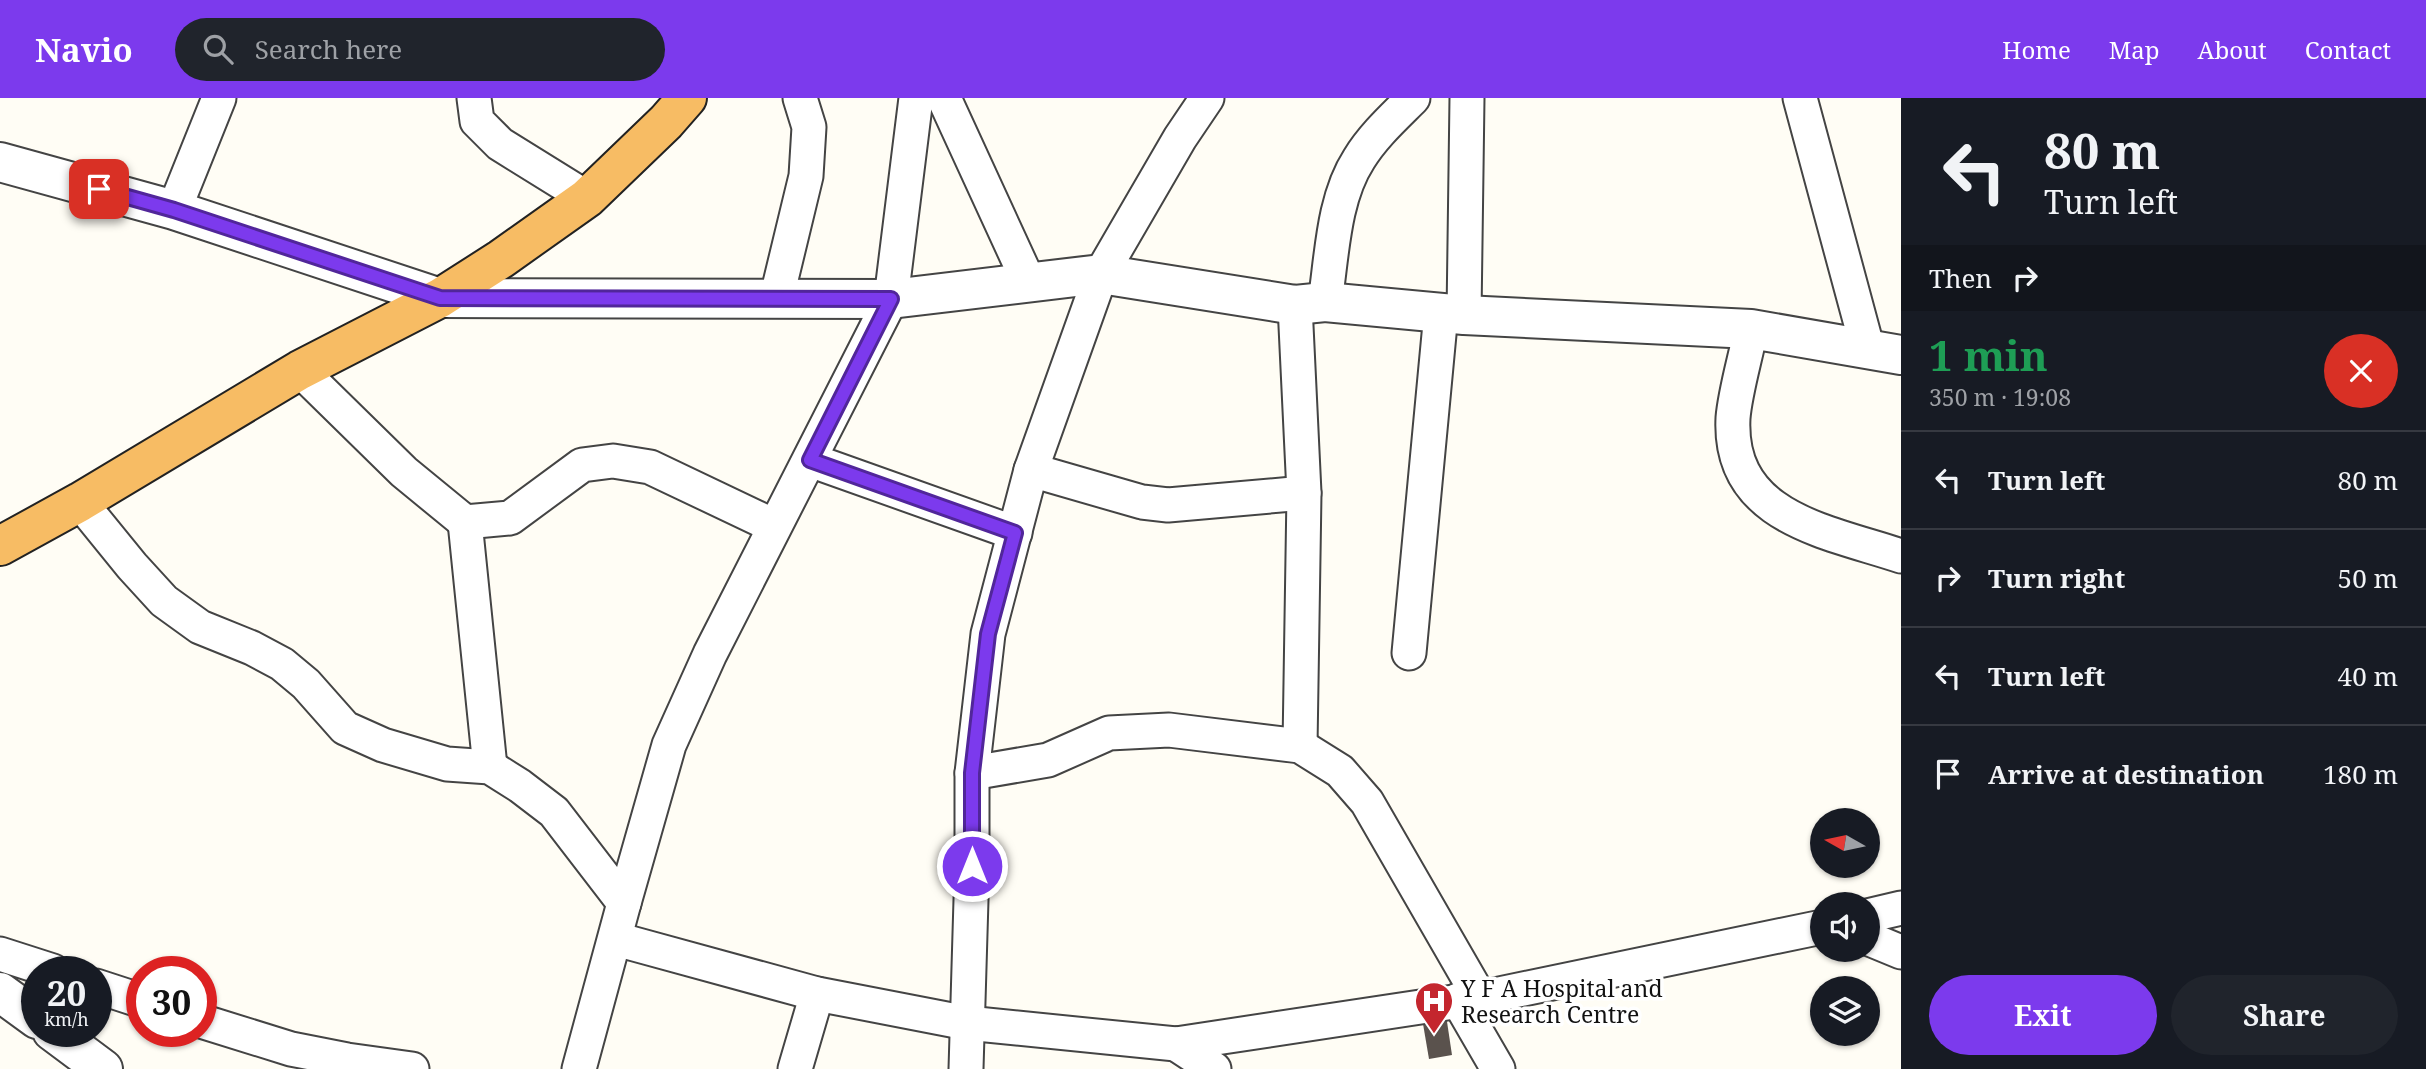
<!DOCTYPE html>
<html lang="en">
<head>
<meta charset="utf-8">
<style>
  :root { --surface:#171b24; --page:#20242c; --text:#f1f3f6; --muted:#9ea1a6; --line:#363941; --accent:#7c3aed }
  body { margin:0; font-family:"Noto Serif",serif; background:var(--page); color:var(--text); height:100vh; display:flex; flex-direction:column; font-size:26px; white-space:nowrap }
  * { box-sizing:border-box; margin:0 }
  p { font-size:23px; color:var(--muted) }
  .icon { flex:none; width:38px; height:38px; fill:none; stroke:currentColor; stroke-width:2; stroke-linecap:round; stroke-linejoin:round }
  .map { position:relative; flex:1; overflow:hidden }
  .side { display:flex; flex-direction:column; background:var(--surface); width:525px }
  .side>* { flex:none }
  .guide { background:#171b24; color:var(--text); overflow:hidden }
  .needle { width:46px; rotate:279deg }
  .tools { position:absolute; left:1810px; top:710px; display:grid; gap:14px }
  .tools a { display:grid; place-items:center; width:70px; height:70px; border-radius:50%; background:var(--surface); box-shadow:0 2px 5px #0004; font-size:35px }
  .speed { position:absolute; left:21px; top:858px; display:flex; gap:14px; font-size:35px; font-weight:700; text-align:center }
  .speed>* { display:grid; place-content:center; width:91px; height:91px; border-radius:50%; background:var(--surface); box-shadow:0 2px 5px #0004; line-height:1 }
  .speed small { font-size:18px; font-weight:400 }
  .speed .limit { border:10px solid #d22; background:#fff; color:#111 }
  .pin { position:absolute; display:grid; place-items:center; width:60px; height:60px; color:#fff; margin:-30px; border-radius:14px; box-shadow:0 4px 10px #0006 }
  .me { position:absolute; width:77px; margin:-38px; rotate:0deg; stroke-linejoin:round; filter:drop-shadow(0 0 5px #0008) }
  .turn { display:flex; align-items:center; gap:24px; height:147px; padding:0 28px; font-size:32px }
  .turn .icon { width:91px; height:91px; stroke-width:2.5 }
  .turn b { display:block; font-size:49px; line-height:60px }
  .then { display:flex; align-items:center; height:66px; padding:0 28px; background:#0003; gap:14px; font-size:26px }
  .round { display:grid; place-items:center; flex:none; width:74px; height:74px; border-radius:37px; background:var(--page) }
  .summary { display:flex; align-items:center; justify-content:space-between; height:119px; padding:0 28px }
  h1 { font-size:42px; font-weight:700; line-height:52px; color:#1e9e55 }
  .button { display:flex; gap:14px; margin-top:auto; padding:14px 28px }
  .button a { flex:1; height:80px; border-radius:42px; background:var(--accent); color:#fff; font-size:28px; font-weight:700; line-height:80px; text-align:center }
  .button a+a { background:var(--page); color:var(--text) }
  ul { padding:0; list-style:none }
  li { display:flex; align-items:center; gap:21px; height:98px; padding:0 28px; border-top:2px solid var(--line) }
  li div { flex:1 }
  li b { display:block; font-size:26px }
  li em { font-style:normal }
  header { display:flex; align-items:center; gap:42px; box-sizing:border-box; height:98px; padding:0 35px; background:var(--accent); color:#fff }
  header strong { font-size:33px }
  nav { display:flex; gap:38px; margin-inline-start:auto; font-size:24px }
  .search { width:490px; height:63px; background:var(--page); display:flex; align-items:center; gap:18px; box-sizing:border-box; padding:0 24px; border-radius:38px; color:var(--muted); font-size:26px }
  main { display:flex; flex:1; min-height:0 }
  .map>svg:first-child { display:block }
</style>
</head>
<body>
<header>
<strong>Navio</strong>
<div class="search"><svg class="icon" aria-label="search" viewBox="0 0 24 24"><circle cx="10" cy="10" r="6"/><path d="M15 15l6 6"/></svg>Search here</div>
<nav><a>Home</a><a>Map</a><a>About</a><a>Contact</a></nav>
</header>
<main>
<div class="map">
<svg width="1901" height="971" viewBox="0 0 1901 971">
  <rect width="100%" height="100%" fill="#fffdf5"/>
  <polygon fill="#5a524d" points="1446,917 1452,957 1429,961 1422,920"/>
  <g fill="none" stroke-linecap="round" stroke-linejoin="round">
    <defs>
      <g id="minor">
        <polyline points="474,0 477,23 500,46 587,100"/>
        <polyline points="944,0 1029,185"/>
        <polyline points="1800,0 1868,252"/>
        <polyline points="174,112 219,0"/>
        <polyline points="776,202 806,78 809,29 800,0"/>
        <path d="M1325 204C1332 158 1333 101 1359 61 1373 38 1394 19 1413 0"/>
        <polyline points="1295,207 1304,395 1300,648"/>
        <polyline points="1464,217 1467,0"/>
        <path d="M1751 231C1746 258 1735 294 1733 320 1728 420 1826 433 1901 458"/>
        <polyline points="300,272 404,374 465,424 510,420 582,367 613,363 650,369 774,428"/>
        <polyline points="810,362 1015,435"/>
        <polyline points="1031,372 1142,404 1168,407 1304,395"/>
        <polyline points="80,404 132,468 164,503 200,529 252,550 282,566 306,586 345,630 383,647 447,666 490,669 520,688 554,714 624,805"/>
        <polyline points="465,424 490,669"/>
        <polyline points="1409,555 1441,215"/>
        <polyline points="972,675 1048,662 1109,635 1169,632 1300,648 1340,673 1367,704 1480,900"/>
        <polyline points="1867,818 1901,810"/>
        <polyline points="1867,840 1901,854"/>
        <polyline points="616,841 817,896 967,925 1176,946 1480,900 1822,829"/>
        <polyline points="0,856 53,873"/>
        <polyline points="96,888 142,903"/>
        <polyline points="1458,902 1498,971"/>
        <polyline points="201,923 291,951 347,962 412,971"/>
        <polyline points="1176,946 1214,971"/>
        <polyline points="579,971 624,805 669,647 710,556 891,201 916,0"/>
        <polyline points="795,971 817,896"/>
        <polyline points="966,971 972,768 972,675 988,536 1031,372 1101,176 1180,40 1207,0"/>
      </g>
      <g id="tertiary">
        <polyline points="0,64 174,112 440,200 891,201 1101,176 1295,207 1325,204 1464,217 1751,231 1901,257"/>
        <polyline points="0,894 37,921"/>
        <polyline points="52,933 103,971"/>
      </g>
      <polyline id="trunk" points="0,448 80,404 300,272 440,200 501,161 587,100 666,24 687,0"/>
    </defs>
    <use href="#minor" stroke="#444" stroke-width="37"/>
    <use href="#tertiary" stroke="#444" stroke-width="42"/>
    <use href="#trunk" stroke="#222" stroke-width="42"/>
    <use href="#minor" stroke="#fff" stroke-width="33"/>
    <use href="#tertiary" stroke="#fff" stroke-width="38"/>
    <use href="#trunk" stroke="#f7bc64" stroke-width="38"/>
  </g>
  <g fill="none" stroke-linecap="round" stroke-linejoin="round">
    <defs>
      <polyline id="route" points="99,91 174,112 440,200 891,201 810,362 1015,435 988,536 972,675 972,768"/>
    </defs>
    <use href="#route" stroke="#51269a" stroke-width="18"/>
    <use href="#route" stroke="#7c3aed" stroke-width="12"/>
  </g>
  <defs>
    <symbol id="hospital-pin" viewBox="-11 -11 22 30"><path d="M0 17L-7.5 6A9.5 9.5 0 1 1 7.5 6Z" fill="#c4262e" stroke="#fff"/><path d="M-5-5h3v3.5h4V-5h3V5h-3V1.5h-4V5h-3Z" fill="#fff"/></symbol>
  </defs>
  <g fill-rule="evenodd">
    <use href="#hospital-pin" x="1412" y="881" width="44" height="60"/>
  </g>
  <g text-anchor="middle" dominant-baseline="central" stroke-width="7" stroke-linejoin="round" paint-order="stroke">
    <g font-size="23" fill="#111" stroke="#fff" text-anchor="start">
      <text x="1461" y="890">Y F A Hospital and<tspan x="1461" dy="26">Research Centre</tspan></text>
    </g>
  </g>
</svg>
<div class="tools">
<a><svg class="needle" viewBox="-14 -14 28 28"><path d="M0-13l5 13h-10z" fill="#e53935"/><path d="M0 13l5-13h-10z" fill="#9ea1a6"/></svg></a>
<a><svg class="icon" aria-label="sound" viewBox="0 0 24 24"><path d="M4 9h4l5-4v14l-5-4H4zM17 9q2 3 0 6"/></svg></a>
<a><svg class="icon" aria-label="layers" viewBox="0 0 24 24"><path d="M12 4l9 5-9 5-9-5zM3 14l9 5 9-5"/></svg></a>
</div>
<div class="speed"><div>20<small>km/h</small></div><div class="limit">30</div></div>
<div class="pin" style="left:99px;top:91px;background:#d93025"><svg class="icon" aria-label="arrive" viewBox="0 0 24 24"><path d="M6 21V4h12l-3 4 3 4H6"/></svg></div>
<svg class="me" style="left:972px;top:768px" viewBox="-20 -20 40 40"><circle r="17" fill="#7c3aed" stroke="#fff" stroke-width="3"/><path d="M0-11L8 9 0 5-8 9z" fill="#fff"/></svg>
</div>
<section class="side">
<div class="guide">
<div class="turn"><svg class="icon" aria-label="left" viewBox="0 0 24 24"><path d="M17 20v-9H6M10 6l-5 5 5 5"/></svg><div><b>80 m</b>Turn left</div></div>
<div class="then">Then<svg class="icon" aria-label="right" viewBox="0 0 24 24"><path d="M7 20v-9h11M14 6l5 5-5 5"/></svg></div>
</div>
<div class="summary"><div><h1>1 min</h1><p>350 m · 19:08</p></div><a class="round" style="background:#d93025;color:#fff"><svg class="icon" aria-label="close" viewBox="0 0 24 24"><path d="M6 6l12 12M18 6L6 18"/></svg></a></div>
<ul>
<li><svg class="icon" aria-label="left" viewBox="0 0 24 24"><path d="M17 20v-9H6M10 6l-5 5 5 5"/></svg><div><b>Turn left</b></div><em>80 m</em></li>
<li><svg class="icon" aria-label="right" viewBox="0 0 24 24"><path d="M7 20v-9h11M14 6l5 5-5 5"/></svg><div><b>Turn right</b></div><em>50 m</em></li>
<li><svg class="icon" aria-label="left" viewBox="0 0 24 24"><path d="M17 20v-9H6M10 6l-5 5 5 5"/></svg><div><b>Turn left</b></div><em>40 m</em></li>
<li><svg class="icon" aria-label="arrive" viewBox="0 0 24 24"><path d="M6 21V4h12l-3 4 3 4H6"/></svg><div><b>Arrive at destination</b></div><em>180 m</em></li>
</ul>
<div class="button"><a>Exit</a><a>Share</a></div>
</section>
</main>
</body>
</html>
